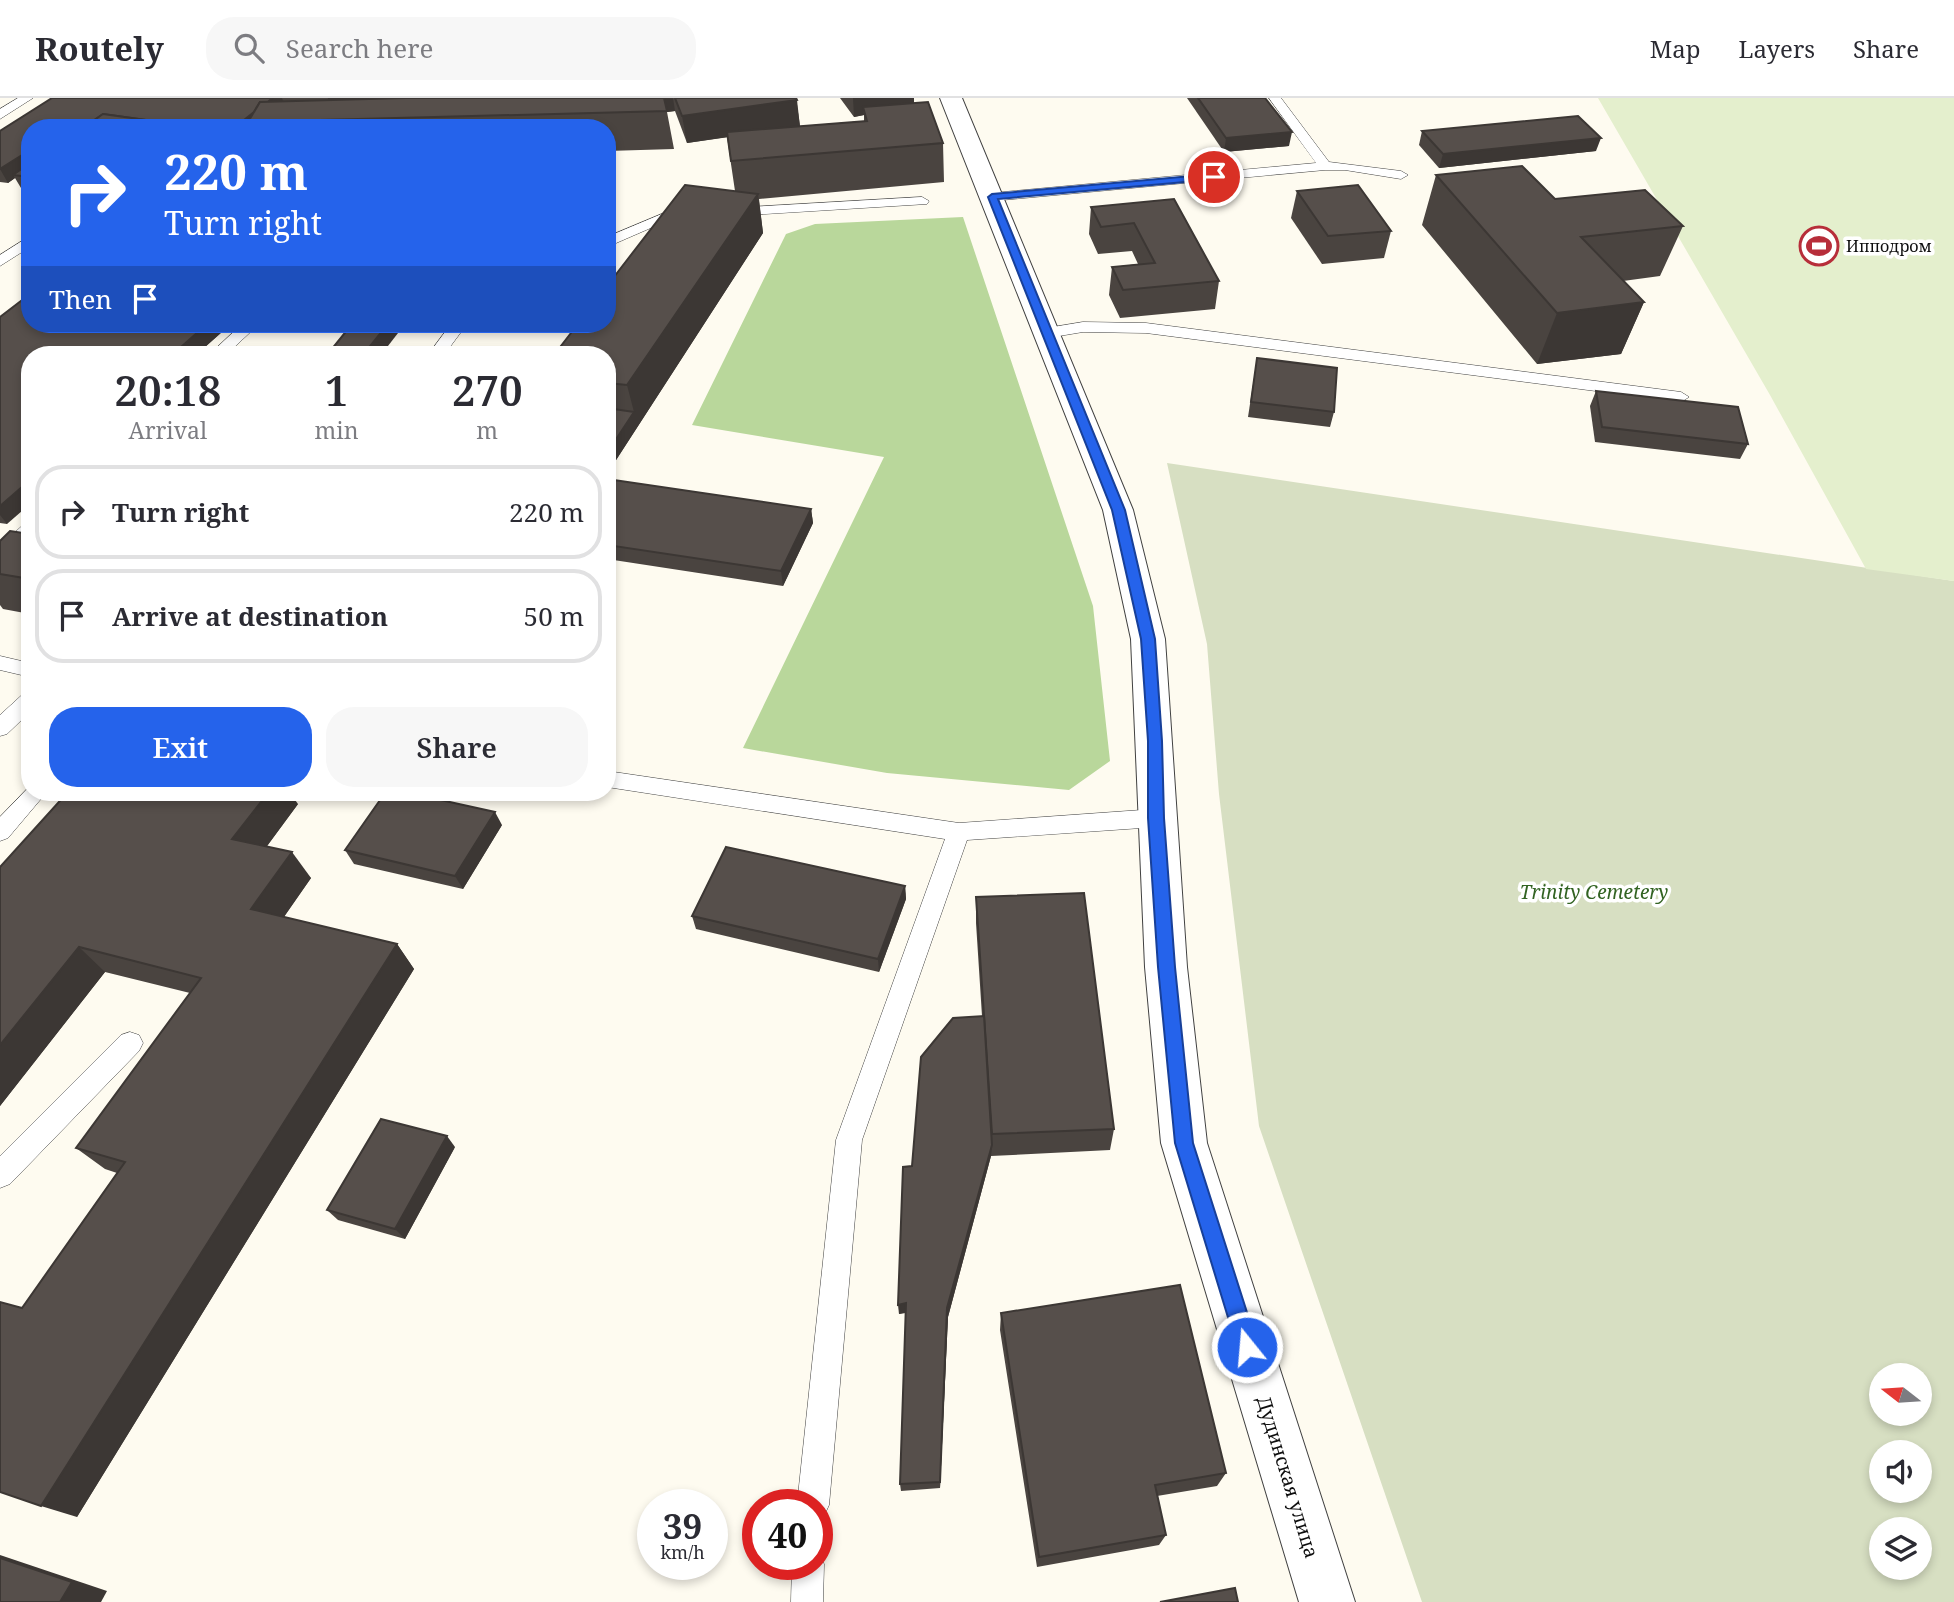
<!DOCTYPE html>
<html lang="en">
<head>
<meta charset="utf-8">
<style>
  :root { --surface:#fff; --page:#f7f7f7; --text:#2b2b33; --muted:#7c7c81; --line:#e1e1e2; --accent:#2563eb }
  body { margin:0; font-family:"Noto Serif",serif; background:var(--page); color:var(--text); height:100vh; display:flex; flex-direction:column; font-size:26px; white-space:nowrap }
  * { box-sizing:border-box; margin:0 }
  p { font-size:23px; color:var(--muted) }
  .icon { flex:none; width:38px; height:38px; fill:none; stroke:currentColor; stroke-width:2; stroke-linecap:round; stroke-linejoin:round }
  .map { position:relative; flex:1; overflow:hidden }
  .details { position:absolute; left:21px; top:248px; width:595px; height:455px; display:flex; flex-direction:column; background:var(--surface); border-radius:28px; box-shadow:0 4px 10px #0003 }
  .details>* { flex:none }
  .guide { position:absolute; left:21px; top:21px; width:595px; height:214px; border-radius:28px; box-shadow:0 4px 10px #0003; background:#2563eb; color:#fff; overflow:hidden }
  .needle { width:46px; rotate:287deg }
  .tools { position:absolute; left:1869px; top:1265px; display:grid; gap:14px }
  .tools a { display:grid; place-items:center; width:63px; height:63px; border-radius:50%; background:var(--surface); box-shadow:0 4px 10px #0003; font-size:35px }
  .speed { position:absolute; left:637px; top:1391px; display:flex; gap:14px; font-size:35px; font-weight:700; text-align:center }
  .speed>* { display:grid; place-content:center; width:91px; height:91px; border-radius:50%; background:var(--surface); box-shadow:0 4px 10px #0003; line-height:1 }
  .speed small { font-size:18px; font-weight:400 }
  .speed .limit { border:10px solid #d22; background:#fff; color:#111 }
  .pin { position:absolute; display:grid; place-items:center; width:60px; height:60px; color:#fff; margin:-30px; border:4px solid #fff; border-radius:50%; box-shadow:0 2px 7px #0007 }
  .me { position:absolute; width:77px; margin:-38px; rotate:343deg; stroke-linejoin:round; filter:drop-shadow(0 0 5px #0008) }
  .turn { display:flex; align-items:center; gap:24px; height:147px; padding:0 28px; font-size:32px }
  .turn .icon { width:91px; height:91px; stroke-width:2.5 }
  .turn b { display:block; font-size:49px; line-height:60px }
  .then { display:flex; align-items:center; height:66px; padding:0 28px; background:#0003; gap:14px; font-size:26px }
  .eta { display:flex; justify-content:space-evenly; align-items:center; height:119px; text-align:center }
  .eta b { font-size:42px; font-weight:600; line-height:49px }
  .cta { display:flex; gap:14px; margin-top:auto; padding:14px 28px }
  .cta a { flex:1; height:80px; border-radius:28px; background:var(--accent); color:#fff; font-size:28px; font-weight:600; line-height:80px; text-align:center }
  .cta a+a { background:var(--page); color:var(--text) }
  ul { padding:0; list-style:none }
  li { display:flex; align-items:center; gap:21px; height:94px; margin:0 14px 10px; padding:0 14px; border:4px solid var(--line); border-radius:28px }
  li div { flex:1 }
  li b { display:block; font-size:26px }
  li em { font-style:normal }
  header { display:flex; align-items:center; gap:42px; box-sizing:border-box; height:98px; padding:0 35px; background:var(--surface); border-bottom:2px solid var(--line) }
  header strong { font-size:33px }
  nav { display:flex; gap:38px; margin-inline-start:auto; font-size:24px }
  .search { width:490px; height:63px; background:var(--page); display:flex; align-items:center; gap:18px; box-sizing:border-box; padding:0 24px; border-radius:28px; color:var(--muted); font-size:26px }
  .map>svg:first-child { display:block }
</style>
</head>
<body>
<header>
<strong>Routely</strong>
<div class="search"><svg class="icon" aria-label="search" viewBox="0 0 24 24"><circle cx="10" cy="10" r="6"/><path d="M15 15l6 6"/></svg>Search here</div>
<nav><a>Map</a><a>Layers</a><a>Share</a></nav>
</header>
<div class="map">
<svg width="1954" height="1504" viewBox="0 0 1954 1504">
  <rect width="100%" height="100%" fill="#fefbf0"/>
  <polygon fill="#b9d79b" points="963,119 1093,508 1110,663 1069,692 887,675 743,650 884,359 692,327 786,136 815,126"/>
  <path fill="#d7dfc2" fill-rule="evenodd" d="M1167 365 1954 483V1504H1422L1259 1028 1219 696 1207 546ZM1881 1278H1920V1316H1881ZM1881 1354H1920V1393H1881ZM1881 1432H1920V1470H1881Z"/>
  <polygon fill="#e4efcd" points="1598,0 1954,0 1954,483 1866,471 1770,297"/>
  <g fill="none" stroke-linecap="round" stroke-linejoin="round">
    <defs>
      <g id="service">
        <polygon points="18,0 33,0 0,21 0,11"/>
        <polygon points="1269,0 1281,0 1329,64 1401,73 1408,77 1401,81 1345,72 1325,72 992,103 985,99 992,95 1316,65"/>
        <polygon points="922,99 929,103 927,106 732,118 725,114 732,110"/>
        <polygon points="669,113 676,117 665,133 655,133 653,129 607,149 607,139"/>
        <polygon points="30,138 30,149 0,168 0,157"/>
        <polygon points="1083,224 1146,225 1681,294 1689,299 1681,304 1146,235 1083,234 1047,240 1039,235 1047,230"/>
        <polygon points="242,226 259,226 226,257 209,257"/>
        <polygon points="451,226 467,226 444,257 428,257"/>
        <polygon points="30,425 30,441 7,462 0,464 0,448 23,427"/>
        <polygon points="0,558 30,565 30,579 0,572"/>
        <polygon points="30,594 30,614 7,636 0,638 0,617 23,596"/>
        <polygon points="607,673 959,725 1156,711 1164,714 1167,720 1164,726 1156,729 967,742 862,1042 829,1407 824,1418 817,1421 817,1407 797,1407 836,1042 945,741 607,689"/>
        <polygon points="30,688 30,695 46,695 8,740 0,743 0,719"/>
        <polygon points="130,934 139,937 143,945 139,953 10,1086 0,1090 0,1058 121,937"/>
        <polygon points="817,1454 824,1466 823,1504 791,1504 792,1466 817,1466"/>
      </g>
      <polygon id="tertiary" points="940,0 962,0 1133,412 1165,541 1187,869 1207,1045 1355,1504 1299,1504 1161,1045 1145,869 1131,541 1103,412"/>
    </defs>
    <use href="#service" stroke="#414141" stroke-width="1"/>
    <use href="#tertiary" stroke="#414141" stroke-width="2"/>
    <use href="#service" fill="#fff" fill-rule="evenodd"/>
    <use href="#tertiary" fill="#fff" fill-rule="evenodd"/>
  </g>
  <g fill="#4a4440">
    <polygon points="52,0 796,0 800,28 864,23 864,17 854,19 840,0 914,0 914,5 943,45 944,84 759,101 763,135 607,376 607,257 735,93 727,39 687,45 675,13 667,14 674,51 607,53 607,30 30,30 30,105 15,80 8,85 0,84 0,33"/>
    <polygon points="1187,0 1265,0 1289,48 1224,54"/>
    <polygon points="1422,33 1596,53 1439,70 1419,47"/>
    <polygon points="1436,77 1683,128 1660,178 1623,183 1644,204 1621,256 1537,266 1422,127"/>
    <polygon points="1297,93 1391,133 1384,160 1322,166 1291,120"/>
    <polygon points="1174,101 1219,183 1215,211 1120,220 1109,197 1112,169 1138,166 1132,153 1098,156 1089,136 1091,109"/>
    <polygon points="0,219 231,226 196,257 30,257 7,426 0,425"/>
    <polygon points="1257,260 1334,314 1330,329 1248,319"/>
    <polygon points="1596,293 1748,346 1740,361 1595,344 1590,308"/>
    <polygon points="607,381 811,411 813,425 783,488 607,461"/>
    <polygon points="30,436 30,516 3,511 0,507 0,443"/>
    <polygon points="298,706 267,748 311,780 284,819 397,846 414,871 77,1419 22,1210 117,1075 105,1071 76,1050 190,895 105,874 0,1008 0,769"/>
    <polygon points="502,727 463,791 354,766 345,752"/>
    <polygon points="905,788 906,801 879,874 696,831 692,818"/>
    <polygon points="976,799 1114,1031 1110,1052 991,1058 948,1219 940,1390 901,1393 900,1386 906,1215 899,1216 912,1068 982,918 976,825"/>
    <polygon points="455,1049 405,1141 338,1122 327,1112"/>
    <polygon points="1001,1215 1226,1375 1217,1388 1157,1398 1166,1437 1159,1447 1037,1469 1000,1232"/>
  </g>
  <g fill="#3c3734">
    <polygon points="272,0 282,0 285,8 248,24 250,30 234,30"/>
    <polygon points="648,0 673,0 675,13 667,14"/>
    <polygon points="853,0 914,0 914,9 863,9 864,17 854,19"/>
    <polygon points="797,2 800,29 687,45 682,18"/>
    <polygon points="1292,34 1289,48 1224,54 1226,40"/>
    <polygon points="1601,40 1596,53 1439,70 1443,56"/>
    <polygon points="30,52 30,71 13,77 15,80 8,85 0,71"/>
    <polygon points="758,96 763,135 607,376 607,355 634,314 627,287"/>
    <polygon points="1644,204 1621,256 1537,266 1557,215"/>
    <polygon points="207,226 231,226 196,257 172,257"/>
    <polygon points="388,226 405,226 381,257 363,257"/>
    <polygon points="30,382 30,406 7,426 0,417 0,408"/>
    <polygon points="811,411 813,425 783,488 781,473"/>
    <polygon points="268,695 290,695 298,706 253,767 232,741"/>
    <polygon points="495,714 502,727 463,791 455,778"/>
    <polygon points="292,754 311,780 271,837 251,811"/>
    <polygon points="905,788 906,801 879,874 878,861"/>
    <polygon points="397,846 414,871 77,1419 41,1408"/>
    <polygon points="79,849 105,874 0,1008 0,947"/>
    <polygon points="447,1038 455,1049 405,1141 395,1131"/>
    <polygon points="992,1047 991,1058 948,1219 940,1390 940,1384 947,1210"/>
    <polygon points="906,1205 907,1214 899,1216 898,1207"/>
    <polygon points="0,1457 107,1493 101,1504 60,1504 0,1460"/>
  </g>
  <g fill="#564f4b" stroke="#3c3734" stroke-width="2">
    <polygon points="52,0 272,0 268,4 260,4 254,14 234,30 203,30 103,16 86,28 68,26 63,30 30,30 30,52 0,71 0,33"/>
    <polygon points="328,0 405,0 342,2"/>
    <polygon points="405,0 664,0 667,13 248,24 260,4"/>
    <polygon points="675,0 796,0 797,2 682,18"/>
    <polygon points="1198,0 1265,0 1292,34 1226,40"/>
    <polygon points="928,4 943,45 731,63 727,34 867,23 863,9"/>
    <polygon points="103,16 203,30 83,30"/>
    <polygon points="1578,18 1601,40 1443,56 1422,33"/>
    <polygon points="30,65 30,79 13,77"/>
    <polygon points="1522,68 1555,101 1645,92 1683,128 1581,139 1644,204 1557,215 1436,77"/>
    <polygon points="685,87 758,96 627,287 607,285 607,257 554,257 578,226 607,226 607,188"/>
    <polygon points="1358,87 1391,133 1328,138 1297,93"/>
    <polygon points="1174,101 1219,183 1123,192 1112,169 1155,165 1134,125 1101,129 1091,109"/>
    <polygon points="30,196 30,226 207,226 172,257 30,257 30,382 0,408 0,219"/>
    <polygon points="352,226 388,226 363,257 327,257"/>
    <polygon points="1257,260 1337,270 1334,314 1251,304"/>
    <polygon points="1596,293 1738,309 1748,346 1602,329"/>
    <polygon points="607,310 634,314 607,355"/>
    <polygon points="607,381 811,411 781,473 607,447"/>
    <polygon points="10,433 30,436 30,481 0,476 0,443"/>
    <polygon points="67,695 268,695 232,741 292,754 251,811 397,846 41,1408 0,1394 0,1204 22,1210 125,1064 76,1050 201,880 79,849 0,947 0,769"/>
    <polygon points="385,695 409,695 495,714 455,778 345,752"/>
    <polygon points="726,749 905,788 878,861 692,818"/>
    <polygon points="1084,795 1114,1031 992,1036 976,799"/>
    <polygon points="984,918 992,1047 947,1210 940,1384 900,1386 906,1205 898,1207 903,1069 912,1068 921,959 953,920"/>
    <polygon points="381,1021 447,1038 395,1131 327,1112"/>
    <polygon points="1180,1187 1226,1375 1155,1387 1166,1437 1039,1459 1001,1215"/>
    <polygon points="0,1460 72,1484 60,1504 0,1504"/>
    <polygon points="1235,1490 1238,1504 1160,1504"/>
  </g>
  <polygon fill="#2563eb" stroke="#184099" stroke-width="2" points="1214,76 1218,77 1218,81 998,101 1125,412 1155,541 1162,643 1164,720 1175,869 1193,1045 1258,1249 1255,1256 1247,1259 1240,1256 1237,1249 1175,1045 1158,869 1148,720 1148,643 1141,541 1112,412 988,99 992,96"/>
  <defs>
    <symbol id="stadium-ring" viewBox="-11 -11 22 22"><circle r="9.5" fill="#fff" stroke="#b72e3a" stroke-width="1.5"/><path d="M0-5a6.5 5 0 1 0 0 10a6.5 5 0 1 0 0-10ZM-3.5-1.8h7v3.6h-7Z" fill="#b72e3a"/></symbol>
  </defs>
  <g fill-rule="evenodd">
    <use href="#stadium-ring" x="1797" y="126" width="44" height="44"/>
  </g>
  <g text-anchor="middle" dominant-baseline="central" stroke-width="7" stroke-linejoin="round" paint-order="stroke">
    <g font-size="16" fill="#0e0e0e" stroke="#fff" text-anchor="start">
      <text x="1846" y="148">Ипподром</text>
    </g>
    <g font-size="19" font-style="italic" fill="#326322" stroke="#fff">
      <text x="1594" y="794">Trinity Cemetery</text>
    </g>
    <g font-size="19" fill="#0e0e0e" stroke="#fff">
      <text transform="translate(1288 1379) rotate(73)">Дудинская улица</text>
    </g>
  </g>
</svg>
<div class="tools">
<a><svg class="needle" viewBox="-14 -14 28 28"><path d="M0-13l5 13h-10z" fill="#e53935"/><path d="M0 13l5-13h-10z" fill="#7c7c81"/></svg></a>
<a><svg class="icon" aria-label="sound" viewBox="0 0 24 24"><path d="M4 9h4l5-4v14l-5-4H4zM17 9q2 3 0 6"/></svg></a>
<a><svg class="icon" aria-label="layers" viewBox="0 0 24 24"><path d="M12 4l9 5-9 5-9-5zM3 14l9 5 9-5"/></svg></a>
</div>
<div class="speed"><div>39<small>km/h</small></div><div class="limit">40</div></div>
<div class="pin" style="left:1214px;top:79px;background:#d93025"><svg class="icon" aria-label="arrive" viewBox="0 0 24 24"><path d="M6 21V4h12l-3 4 3 4H6"/></svg></div>
<svg class="me" style="left:1247px;top:1249px" viewBox="-20 -20 40 40"><circle r="17" fill="#2563eb" stroke="#fff" stroke-width="3"/><path d="M0-11L8 9 0 5-8 9z" fill="#fff"/></svg>
<div class="guide">
<div class="turn"><svg class="icon" aria-label="right" viewBox="0 0 24 24"><path d="M7 20v-9h11M14 6l5 5-5 5"/></svg><div><b>220 m</b>Turn right</div></div>
<div class="then">Then<svg class="icon" aria-label="arrive" viewBox="0 0 24 24"><path d="M6 21V4h12l-3 4 3 4H6"/></svg></div>
</div>
<section class="details">
<div class="eta">
<div><b>20:18</b><p>Arrival</p></div>
<div><b>1</b><p>min</p></div>
<div><b>270</b><p>m</p></div>
</div>
<ul>
<li><svg class="icon" aria-label="right" viewBox="0 0 24 24"><path d="M7 20v-9h11M14 6l5 5-5 5"/></svg><div><b>Turn right</b></div><em>220 m</em></li>
<li><svg class="icon" aria-label="arrive" viewBox="0 0 24 24"><path d="M6 21V4h12l-3 4 3 4H6"/></svg><div><b>Arrive at destination</b></div><em>50 m</em></li>
</ul>
<div class="cta"><a>Exit</a><a>Share</a></div>
</section>
</div>
</body>
</html>
